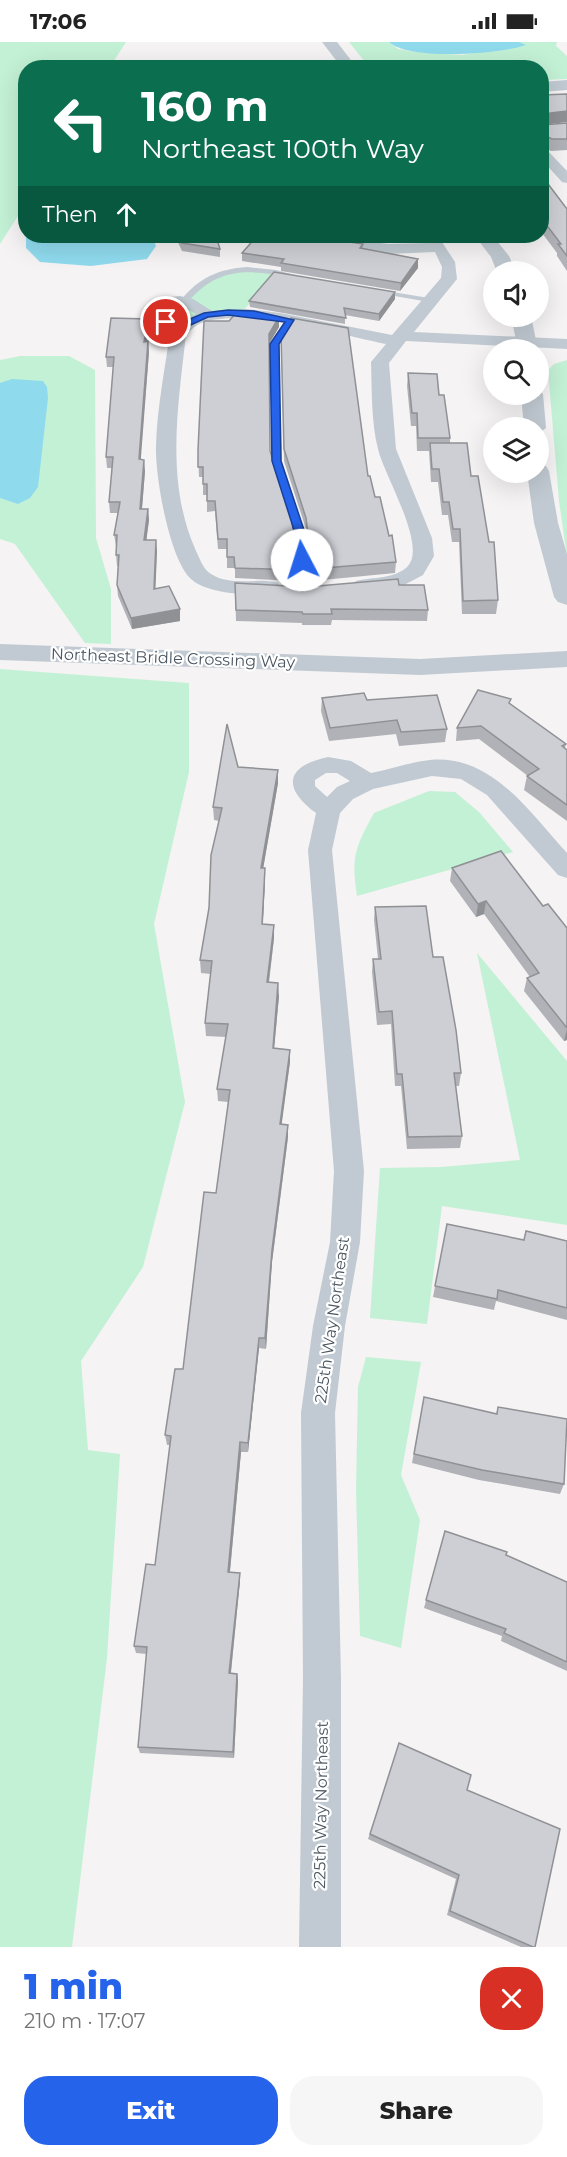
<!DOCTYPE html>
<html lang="en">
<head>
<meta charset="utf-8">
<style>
  :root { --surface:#fff; --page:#f6f6f6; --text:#222; --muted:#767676; --accent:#2563eb }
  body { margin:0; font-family:Montserrat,sans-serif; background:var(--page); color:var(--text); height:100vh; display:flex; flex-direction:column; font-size:22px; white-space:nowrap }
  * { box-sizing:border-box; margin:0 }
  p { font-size:20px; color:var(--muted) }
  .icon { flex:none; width:33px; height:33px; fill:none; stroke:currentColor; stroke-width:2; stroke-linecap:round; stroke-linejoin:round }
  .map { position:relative; height:1905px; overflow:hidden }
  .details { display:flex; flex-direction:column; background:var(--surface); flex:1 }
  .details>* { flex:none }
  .hud { position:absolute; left:18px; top:18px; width:531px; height:183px; border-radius:24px; box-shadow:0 6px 24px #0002; background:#0b6e4f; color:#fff; overflow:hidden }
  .tools { position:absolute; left:483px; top:219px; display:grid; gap:12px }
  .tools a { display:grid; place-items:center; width:66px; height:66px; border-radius:50%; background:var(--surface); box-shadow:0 6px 24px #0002; font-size:30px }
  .pin { position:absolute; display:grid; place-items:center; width:51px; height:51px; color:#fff; margin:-26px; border:3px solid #fff; border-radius:50%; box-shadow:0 2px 6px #0007 }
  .me { position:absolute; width:66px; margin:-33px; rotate:355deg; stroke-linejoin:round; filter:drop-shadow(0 0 4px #0008) }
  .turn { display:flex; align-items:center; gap:21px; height:126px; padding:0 24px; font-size:27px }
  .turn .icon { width:78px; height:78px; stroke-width:2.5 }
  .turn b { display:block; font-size:42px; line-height:51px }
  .then { display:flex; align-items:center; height:57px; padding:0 24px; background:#0003; gap:12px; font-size:22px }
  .round { display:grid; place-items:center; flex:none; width:63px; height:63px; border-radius:24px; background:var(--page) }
  .overview { display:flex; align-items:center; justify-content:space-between; height:102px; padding:0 24px }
  h1 { font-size:36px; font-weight:800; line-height:45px; color:var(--accent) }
  .primary-button { display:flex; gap:12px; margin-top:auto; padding:12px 24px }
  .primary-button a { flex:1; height:69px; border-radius:24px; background:var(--accent); color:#fff; font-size:24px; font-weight:800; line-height:69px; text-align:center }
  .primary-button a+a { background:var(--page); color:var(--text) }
  .status { display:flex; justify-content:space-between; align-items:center; height:42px; padding:0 30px; background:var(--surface); direction:ltr }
  .status svg { height:16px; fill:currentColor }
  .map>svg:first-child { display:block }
</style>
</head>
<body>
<div class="status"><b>17:06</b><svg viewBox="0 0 49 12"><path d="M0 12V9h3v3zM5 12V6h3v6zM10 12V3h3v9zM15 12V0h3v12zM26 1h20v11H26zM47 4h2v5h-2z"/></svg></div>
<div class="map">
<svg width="567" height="1905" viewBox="0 0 567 1905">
  <rect width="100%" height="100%" fill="#f5f3f3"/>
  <g fill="#c3f1d5">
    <polygon points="0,0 126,0 110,25 26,26 25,163 0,202"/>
    <polygon points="349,0 389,0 398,7 410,9 462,13 525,3 519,0 557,0 556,4 567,14 567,37 542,38 542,26 369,25"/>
    <polygon points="233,227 278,231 241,271 182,284 154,268 185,258 210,234"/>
    <polygon points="20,314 69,314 95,328 96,496 111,547 111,602 85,601 15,502 0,497 0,318"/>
    <polygon points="567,318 567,515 559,459 548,328 554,322"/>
    <polygon points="0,627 189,641 189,730 154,882 185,1060 143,1225 81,1319 88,1408 120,1412 107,1616 72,1905 0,1905"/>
    <path d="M429 749 455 750 479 770 513 810 357 854C351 814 355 806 374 771Z"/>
    <polygon points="477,911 567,1019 567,1183 442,1164 427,1282 370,1276 380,1126 441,1125 520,1118"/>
    <polygon points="366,1315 421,1320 401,1433 420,1478 401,1606 360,1594 356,1448 358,1345"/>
  </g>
  <g fill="#90daee">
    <path d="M389 0H519L526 3C500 12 409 19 389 0Z"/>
    <polygon points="26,194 152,194 156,204 147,217 91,224 40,220 26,206"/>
    <polygon points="12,337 43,339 47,345 48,356 38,445 30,456 18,462 0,456 0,341"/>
  </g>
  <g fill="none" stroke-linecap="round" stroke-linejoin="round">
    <g fill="#c1cad2" fill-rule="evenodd">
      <path d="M247 225 276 228 295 233 291 235C248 228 219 224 188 260L181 258C199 236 218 227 247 225Z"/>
      <polygon points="374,247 429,256 433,258 429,260 377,251 373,249"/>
      <polygon points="287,276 294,278 279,302 282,419 304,488 310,545 305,548 300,545 294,488 272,419 271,302"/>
    </g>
    <g fill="#c1cad2" fill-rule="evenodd">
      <polygon points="542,107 547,108 567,129 567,141 562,140 542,118"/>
      <path d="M298 194H331L388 202 428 201 424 194H438L455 220 457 237 414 290 567 297V307L406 299 389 321 396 407 432 496 434 514 423 533 404 543 363 549 356 547 353 543 356 539C372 535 396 537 408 524 427 503 384 433 378 407 371 379 372 349 371 320L386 302C337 292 248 265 201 281 196 283 191 288 186 292 178 365 165 440 196 509 200 517 203 527 211 532 231 545 257 535 278 541L281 545 278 549C257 555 206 553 190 536 169 515 155 434 156 404 157 366 165 327 170 290L172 286C159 282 152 281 146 268L161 256 180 254 193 257 212 269 247 267 280 271 392 293 441 236 442 225 435 210 388 212 306 199ZM171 263 182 264 196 272 182 279 165 273 162 269Z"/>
      <path d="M328 715 351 719 371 731C391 727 411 720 430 718 492 712 530 771 567 811V836L558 833 487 753 461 737 432 734 373 747 353 757 340 771 332 808 364 1129 360 1200 345 1284 335 1371 341 1637V1905H299L303 1637 301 1371 313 1284 330 1200 334 1129 308 808 316 771C282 746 285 724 328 715ZM326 731H337L350 739 337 745 327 755 315 744V738Z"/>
    </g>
    <g fill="#c1cad2" fill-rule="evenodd">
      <polygon points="322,0 337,0 357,26 342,26"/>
      <polygon points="567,38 567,48 542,50 542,40"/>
      <polygon points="475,194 493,194 509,214 516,230 497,230 491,215"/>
      <polygon points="511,274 531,274 538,308 518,308"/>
      <polygon points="538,347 543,352 546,386 538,392 538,386 524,386 521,352 538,352"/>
      <polygon points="538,422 546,424 549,429 558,481 567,512 567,563 558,560 554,555 534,481 527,430 538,430"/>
      <polygon points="0,602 420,617 567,609 567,625 420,633 0,618"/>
    </g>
  </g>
  <g fill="#b0b2b7">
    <polygon points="542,53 542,83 567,81 567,108 551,109 542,105 542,106"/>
    <polygon points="542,134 567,167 567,229 557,214 557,211 542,191"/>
    <polygon points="175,194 216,194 220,207 220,215 182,209"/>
    <polygon points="344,194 376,194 373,198"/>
    <polygon points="363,202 363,206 418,217 418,226 400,249 281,229 281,225 242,219 242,211"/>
    <polygon points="395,257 379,279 345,273 345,282 250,265 249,259"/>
    <polygon points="279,275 279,285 269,302 270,409 297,528 297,539 235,536 235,526 227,526 227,507 218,507 215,469 207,470 207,453 203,453 203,435 199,435 198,408 229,279"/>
    <polygon points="148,277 149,288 147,299 148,299 149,310 140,417 145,429 142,467 148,467 149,478 146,498 157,509 155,546 180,567 180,579 132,587 118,554 117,543 118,524 117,524 116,513 117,504 116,504 114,493 118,471 110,471 109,460 112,426 107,426 106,415 113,325 107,325 106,315"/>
    <polygon points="281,292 375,455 389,494 396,520 395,531 312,539 306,487 284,419"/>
    <polygon points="408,331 439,353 450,396 450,401 471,434 498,558 496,572 462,572 459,500 452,500 448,473 442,473 438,440 431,440 429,409 417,409 416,384 411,384 407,344"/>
    <polygon points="235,541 306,545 399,543 428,568 427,579 332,578 331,583 302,583 302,581 236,579"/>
    <polygon points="322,656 367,658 447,687 445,700 399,704 396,692 329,699 321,669"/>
    <polygon points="510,662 566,702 565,706 567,708 567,779 524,748 527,734 528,734 479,697 456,699 457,686"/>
    <polygon points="238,725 278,741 263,826 265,839 263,882 274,896 269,941 279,954 274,1006 290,1008 290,1020 281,1082 288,1083 288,1095 272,1220 266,1307 259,1306 248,1410 241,1410 230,1530 240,1531 240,1539 231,1631 237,1632 238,1639 234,1716 140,1711 138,1705 147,1612 136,1611 134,1604 155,1523 170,1403 167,1403 165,1393 183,1327 216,1151 228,1060 218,1059 217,1047 226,995 206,994 205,981 211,932 201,931 200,918 209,866 219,779 214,778 213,765"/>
    <polygon points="452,826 543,864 567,886 567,998 564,999 524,949 527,936 530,935 484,872 476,875 450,839"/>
    <polygon points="375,865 433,915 461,1031 459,1044 456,1044 462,1094 460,1106 407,1107 401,1044 395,1044 391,982 377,983 372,930 373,917 378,917 374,878"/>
    <polygon points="447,1182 524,1198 526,1189 567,1199 567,1278 496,1259 494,1268 433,1255"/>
    <polygon points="424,1355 496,1372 498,1365 564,1442 560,1452 479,1438 412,1421"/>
    <polygon points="445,1489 506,1513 567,1540 567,1629 501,1599 502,1594 424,1566"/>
    <polygon points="399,1701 467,1748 535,1905 521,1905 447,1873 456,1837 368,1797"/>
  </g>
  <g fill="#909195">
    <polygon points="567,69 567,80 542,83 543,72"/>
    <polygon points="544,93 542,105 542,106 542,97"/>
    <polygon points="418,217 418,226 400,249 401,241"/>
    <polygon points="395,250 395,257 379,279 379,272"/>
    <polygon points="279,275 279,285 269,302 269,292"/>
    <polygon points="148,277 149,288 144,310 144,300"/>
    <polygon points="148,299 149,310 140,428 139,417"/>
    <polygon points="144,418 145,429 141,478 140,467"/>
    <polygon points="148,467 149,478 145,509 144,498"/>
    <polygon points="156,498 157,509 155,558 154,547"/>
    <polygon points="180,567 180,579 132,587 131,576"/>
    <polygon points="278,728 278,741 261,839 261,826"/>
    <polygon points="265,826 265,839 262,895 262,882"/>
    <polygon points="486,859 484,872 476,875 478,862"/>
    <polygon points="274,883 274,896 267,953 267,940"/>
    <polygon points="278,941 279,954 273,1019 273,1006"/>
    <polygon points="567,987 567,998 564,999"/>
    <polygon points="290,1008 290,1020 280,1095 280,1082"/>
    <polygon points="288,1083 288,1095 272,1220 266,1307 265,1296 272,1208"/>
    <polygon points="259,1296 259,1306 248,1410 248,1401"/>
    <polygon points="240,1400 241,1410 229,1538 228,1530"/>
    <polygon points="240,1531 240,1539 230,1638 229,1631"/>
    <polygon points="237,1632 238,1639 234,1716 233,1710"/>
  </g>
  <g fill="#cdcfd5" stroke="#909195" stroke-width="1.5">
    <polygon points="567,52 567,69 543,72 542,83 567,81 567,97 552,97 544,93 542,97 542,53"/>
    <polygon points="542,134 567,167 567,214 558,202 561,202 542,177"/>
    <polygon points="179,194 216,194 220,207 182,201"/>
    <polygon points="257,194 309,194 363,202 360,206 418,217 401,241 281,221 284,217 242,211"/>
    <polygon points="274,230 395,250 379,272 344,266 346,276 249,259"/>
    <polygon points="238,269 279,275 269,292 270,409 292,478 297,528 235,526 234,515 227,515 227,497 218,497 215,459 207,459 207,442 203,442 203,425 198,425 198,408 204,279 229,279"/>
    <polygon points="111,276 148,277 144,300 148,299 139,417 144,418 140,467 148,467 144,498 156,498 154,547 169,544 180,567 131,576 117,543 119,513 116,513 117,493 114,493 120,460 109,460 113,415 106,415 114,315 106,315"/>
    <polygon points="291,276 348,286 368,434 370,434 375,455 380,455 389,494 392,493 396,520 312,527 306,476 284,407 281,292"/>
    <polygon points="408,331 437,332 439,353 444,353 450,396 418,396 417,371 412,371"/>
    <polygon points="430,401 467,401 471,434 478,434 489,500 494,500 498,558 463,559 460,487 453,487 449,460 443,460 439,427 432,427"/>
    <polygon points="398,537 399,543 424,543 428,568 331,567 332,572 303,572 302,570 236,568 235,541 306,545"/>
    <polygon points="478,648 511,657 509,661 566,702 562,704 567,708 567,763 527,734 539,727 481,684 457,686"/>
    <polygon points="364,651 367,658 437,653 447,687 401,690 397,678 330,686 322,656"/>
    <polygon points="227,682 238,725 278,728 261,826 265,826 262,882 274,883 267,940 278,941 273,1006 290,1008 280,1082 288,1083 272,1208 265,1296 259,1296 248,1401 240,1400 228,1530 240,1531 229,1631 237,1632 233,1710 138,1705 147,1605 134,1604 146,1522 155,1523 171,1394 165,1393 175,1327 183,1327 204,1150 216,1151 230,1048 217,1047 228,982 205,981 212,919 200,918 209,866 211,813 222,766 213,765"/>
    <polygon points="501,809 543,864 548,862 567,886 567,986 527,936 539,931 486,859 478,862 452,826"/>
    <polygon points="426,864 433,915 443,915 456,988 461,1031 454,1031 462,1094 408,1095 402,1032 397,1032 392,969 379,970 373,917 381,917 375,865"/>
    <polygon points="447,1182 524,1198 526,1189 567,1199 567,1266 498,1248 497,1257 435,1244"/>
    <polygon points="424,1355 497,1372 498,1365 567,1377 564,1442 482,1428 414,1412"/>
    <polygon points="445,1489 507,1510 506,1513 567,1540 567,1620 504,1591 506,1587 426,1558"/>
    <polygon points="399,1701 471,1733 467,1748 560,1787 535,1905 533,1905 450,1869 459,1833 370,1792"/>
  </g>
  <polygon fill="#2563eb" stroke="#184099" stroke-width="1.5" points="228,268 254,269 294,278 279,302 281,419 304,488 305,520 297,518 294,488 272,419 270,302 285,280 228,273 208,275 182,287 162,280 166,277 181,281 204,271"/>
  <g text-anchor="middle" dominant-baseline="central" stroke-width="4.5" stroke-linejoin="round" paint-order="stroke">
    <g font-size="16" fill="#4a5661" stroke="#fff">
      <text transform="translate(173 616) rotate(2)">Northeast Bridle Crossing Way</text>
      <text transform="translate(332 1278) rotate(-82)">225th Way Northeast</text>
      <text transform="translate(321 1763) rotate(-89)">225th Way Northeast</text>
    </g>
  </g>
</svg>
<div class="tools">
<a><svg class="icon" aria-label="sound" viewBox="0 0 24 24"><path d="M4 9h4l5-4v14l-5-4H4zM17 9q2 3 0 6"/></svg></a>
<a><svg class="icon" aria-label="search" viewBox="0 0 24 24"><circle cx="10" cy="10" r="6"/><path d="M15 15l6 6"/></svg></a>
<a><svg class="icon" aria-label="layers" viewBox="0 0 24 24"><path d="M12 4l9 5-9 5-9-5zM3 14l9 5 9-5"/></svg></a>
</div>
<div class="pin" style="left:166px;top:280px;background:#d93025"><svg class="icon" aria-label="arrive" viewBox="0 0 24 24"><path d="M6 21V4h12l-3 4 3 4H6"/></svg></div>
<svg class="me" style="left:302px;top:518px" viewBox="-20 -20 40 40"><circle r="19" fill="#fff"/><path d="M0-13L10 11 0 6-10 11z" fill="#2563eb"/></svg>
<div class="hud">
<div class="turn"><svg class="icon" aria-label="left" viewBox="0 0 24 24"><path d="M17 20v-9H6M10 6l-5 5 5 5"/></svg><div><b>160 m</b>Northeast 100th Way</div></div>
<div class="then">Then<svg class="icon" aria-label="ahead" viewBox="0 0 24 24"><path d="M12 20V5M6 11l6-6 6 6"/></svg></div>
</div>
</div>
<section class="details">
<div class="overview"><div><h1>1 min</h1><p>210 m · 17:07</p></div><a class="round" style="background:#d93025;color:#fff"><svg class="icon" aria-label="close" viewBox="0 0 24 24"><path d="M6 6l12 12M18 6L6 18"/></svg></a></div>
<div class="primary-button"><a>Exit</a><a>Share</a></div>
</section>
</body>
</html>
